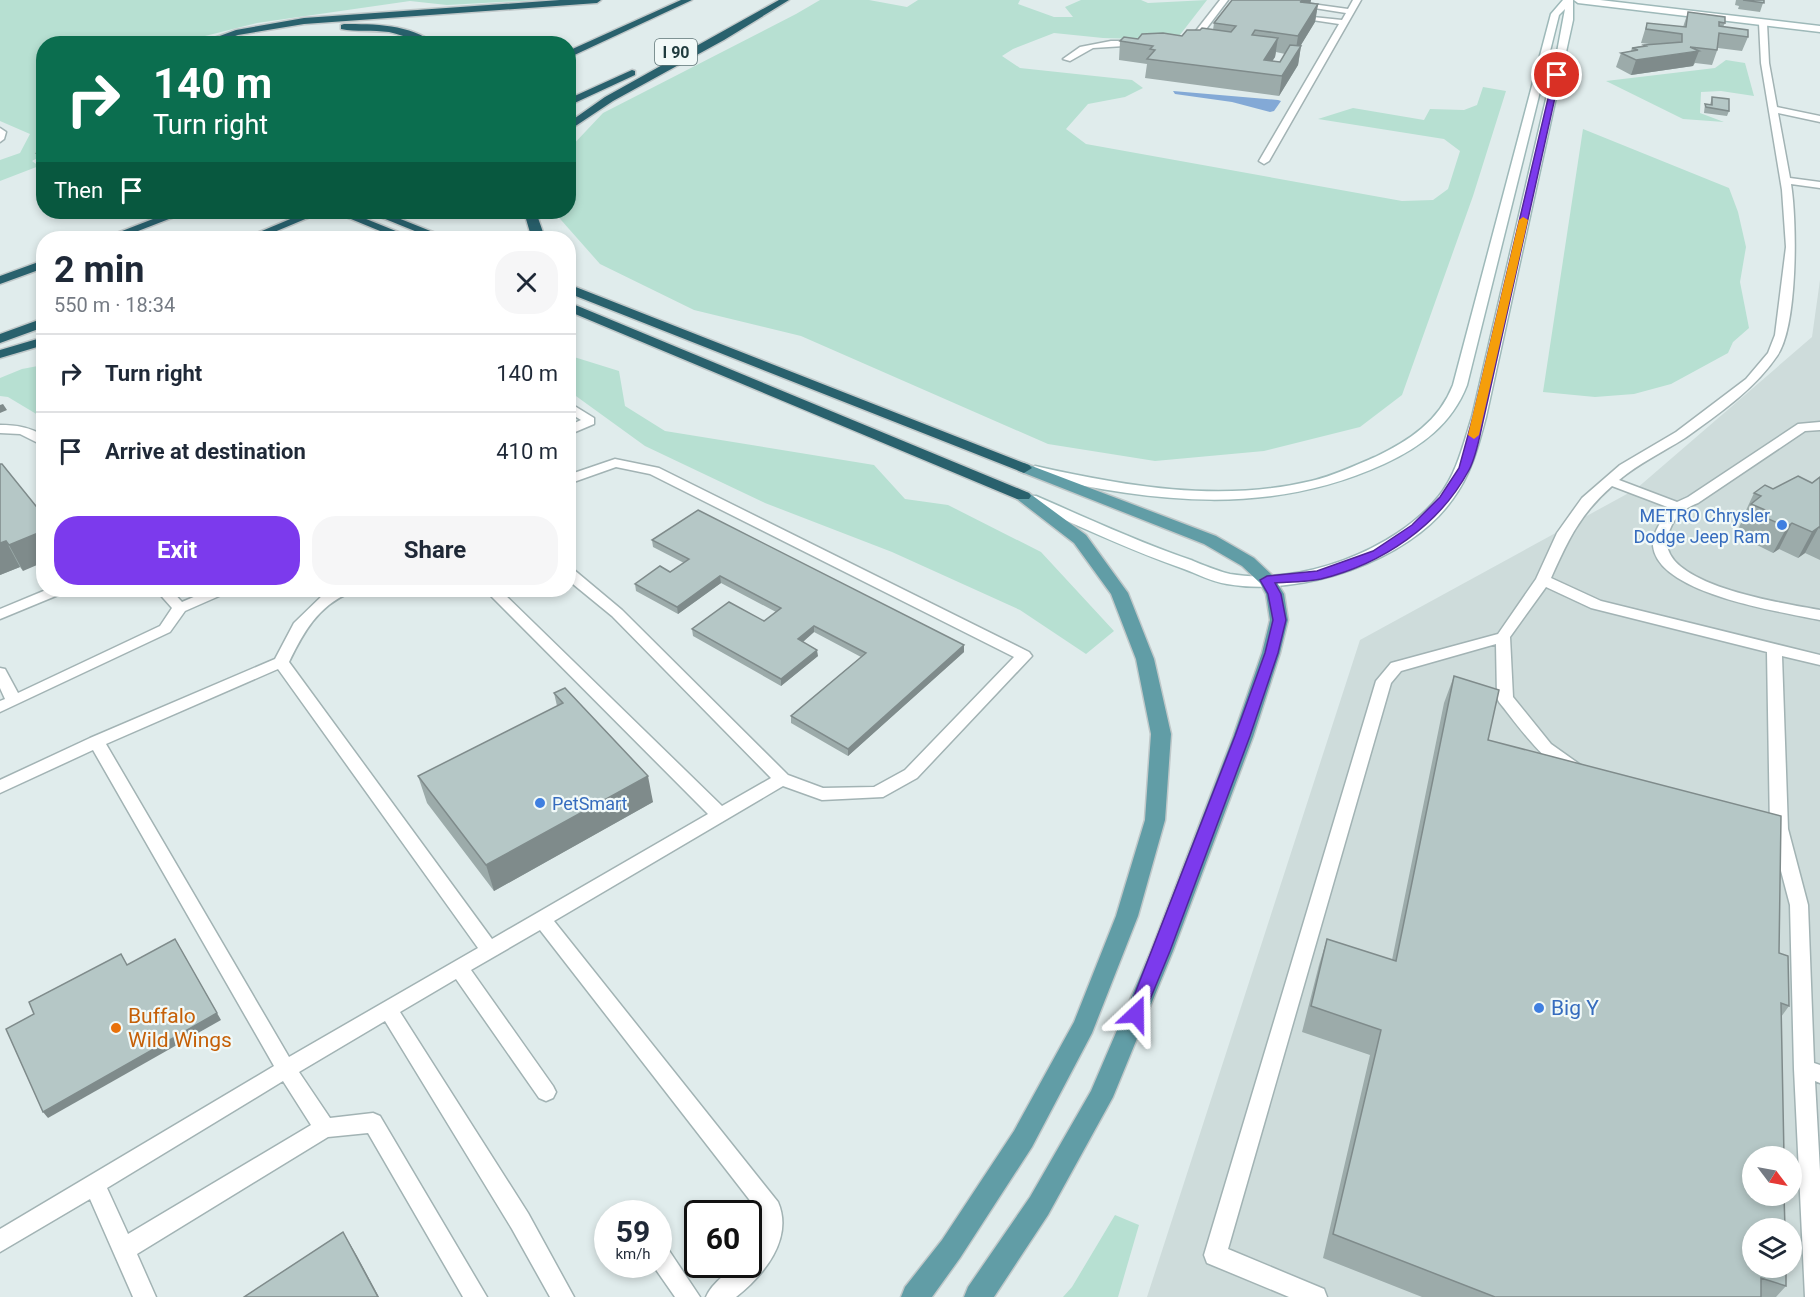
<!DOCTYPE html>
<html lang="en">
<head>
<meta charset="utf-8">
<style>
  :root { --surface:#fff; --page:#f6f6f7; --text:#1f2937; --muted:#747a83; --line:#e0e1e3; --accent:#7c3aed }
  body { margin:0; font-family:Roboto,sans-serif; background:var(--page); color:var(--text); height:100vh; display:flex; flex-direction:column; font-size:22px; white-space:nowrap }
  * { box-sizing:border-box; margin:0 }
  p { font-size:20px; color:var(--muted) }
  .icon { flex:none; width:33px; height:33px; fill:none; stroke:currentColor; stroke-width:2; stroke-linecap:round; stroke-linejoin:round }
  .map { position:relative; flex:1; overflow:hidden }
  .panel { position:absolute; left:36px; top:231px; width:540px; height:366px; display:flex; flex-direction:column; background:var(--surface); border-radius:24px; box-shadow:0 3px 9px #0003 }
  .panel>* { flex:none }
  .hud { position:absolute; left:36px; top:36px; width:540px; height:183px; border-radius:24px; box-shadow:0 3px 9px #0003; background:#0b6e4f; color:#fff; overflow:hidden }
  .needle { width:39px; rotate:122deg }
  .fabs { position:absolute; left:1742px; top:1146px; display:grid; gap:12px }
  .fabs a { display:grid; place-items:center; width:60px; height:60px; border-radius:50%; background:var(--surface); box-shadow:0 3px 9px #0003; font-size:30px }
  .speed { position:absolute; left:594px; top:1200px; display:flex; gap:12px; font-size:30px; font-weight:700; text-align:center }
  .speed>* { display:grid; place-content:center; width:78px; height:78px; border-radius:50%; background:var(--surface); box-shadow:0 3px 9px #0003; line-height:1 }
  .speed small { font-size:15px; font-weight:400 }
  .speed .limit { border:3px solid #111; border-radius:9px; background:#fff; color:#111 }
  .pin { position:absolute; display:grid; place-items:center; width:51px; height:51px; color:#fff; margin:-26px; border:3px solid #fff; border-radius:50%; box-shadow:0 2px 6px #0007 }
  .me { position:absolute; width:66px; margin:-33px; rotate:23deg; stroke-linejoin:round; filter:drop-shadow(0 0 4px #0008) }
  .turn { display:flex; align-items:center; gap:21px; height:126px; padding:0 18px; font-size:27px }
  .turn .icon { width:78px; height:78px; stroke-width:2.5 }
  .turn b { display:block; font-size:42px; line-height:51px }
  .then { display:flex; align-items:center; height:57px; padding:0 18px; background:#0003; gap:12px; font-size:22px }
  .round { display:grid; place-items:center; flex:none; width:63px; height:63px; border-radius:24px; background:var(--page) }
  .headline { display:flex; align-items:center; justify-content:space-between; height:102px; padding:0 18px }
  h1 { font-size:36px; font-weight:700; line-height:45px }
  .cta { display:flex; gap:12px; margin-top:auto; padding:12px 18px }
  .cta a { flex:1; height:69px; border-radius:24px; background:var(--accent); color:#fff; font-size:24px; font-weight:700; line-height:69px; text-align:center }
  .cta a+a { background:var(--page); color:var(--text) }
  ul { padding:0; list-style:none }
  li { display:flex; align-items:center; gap:18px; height:78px; padding:0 18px; border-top:2px solid var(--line) }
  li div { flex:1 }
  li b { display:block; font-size:22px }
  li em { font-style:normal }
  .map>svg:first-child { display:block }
</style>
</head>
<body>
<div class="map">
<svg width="1820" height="1297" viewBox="0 0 1820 1297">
  <rect width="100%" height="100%" fill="#e0ecec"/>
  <path fill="#cedcdb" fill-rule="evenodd" d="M1820 280V1297H1147L1360 640 1636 489 1812 337ZM1752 1156H1791V1196H1752ZM1752 1228H1791V1268H1752Z"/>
  <g fill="#b7e0d2">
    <polygon points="0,0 539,0 447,5 410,1 257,23 177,43 44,44 43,155 32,161 39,166 0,181 0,160 20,153 30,134 0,121"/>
    <polygon points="820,0 869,0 907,7 918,0 1020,0 1018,4 1054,17 1073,17 1065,7 1081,0 1141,0 1148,3 1207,0 1176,40 1103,38 1054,33 1013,49 1002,56 1020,68 1132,80 1143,88 1125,97 1088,104 1066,129 1086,144 1402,201 1433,200 1448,189 1460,151 1444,139 1318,119 1353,108 1424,120 1430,109 1464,110 1477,105 1483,87 1506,91 1473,196 1402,395 1360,427 1264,451 1155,461 1048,444 801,336 694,310 600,264 554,212 568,212 569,149 603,113 796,14"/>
    <polygon points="1726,60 1745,63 1754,96 1721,91 1701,92 1700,113 1724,122 1683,119 1606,81 1715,68"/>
    <polygon points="1583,129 1729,188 1738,212 1746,247 1740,282 1749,328 1733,342 1728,353 1671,384 1634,394 1595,397 1543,392"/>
    <polygon points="574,357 619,371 625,406 665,431 874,465 905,499 948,505 1041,552 1114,631 1086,654 1020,610 892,552 765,503 645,446 569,391 569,365"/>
    <polygon points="43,365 44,365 43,418 8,397 0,396 0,378 22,369"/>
    <polygon points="1115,1215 1139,1225 1118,1297 1063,1297 1072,1287"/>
  </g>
  <polygon fill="#83a9d6" points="1173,91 1278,100 1281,101 1274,111 1270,112 1232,102 1175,94"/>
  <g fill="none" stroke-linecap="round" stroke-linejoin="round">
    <defs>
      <g id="service">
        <polygon points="1220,0 1228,0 1194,45 1188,45 1188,41"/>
        <polygon points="1263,0 1283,0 1348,9 1353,0 1361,0 1269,161 1264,164 1259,161 1339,24 1299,18 1303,16 1342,20 1346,13"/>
        <path d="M1763 21 1767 23 1769 63 1777 107 1820 116V122L1778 113 1790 178 1820 182V188L1791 184C1797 220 1798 326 1777 356 1755 389 1717 415 1685 438 1663 452 1639 463 1619 480L1677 502 1688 497 1798 424 1820 422V430L1805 431 1698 503C1682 509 1673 518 1668 535 1654 585 1788 604 1820 610V620C1782 612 1658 594 1653 546 1652 532 1663 519 1670 508L1612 486C1580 514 1568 540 1551 578L1601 601 1820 655V665L1782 656 1788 829 1808 905 1814 1063 1820 1065V1083L1815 1081 1820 1171V1297H1805L1794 1069 1790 905 1770 829 1767 652 1591 608 1546 587 1510 637 1513 697 1551 744 1582 766 1584 770 1582 774C1556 782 1514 720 1499 702L1497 698 1496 644 1401 671 1391 683 1228 1249 1324 1289 1327 1297H1289L1207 1263 1204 1255 1376 681 1391 663 1498 634 1536 579 1557 533 1582 498 1620 465 1676 432 1746 379 1768 353 1775 335 1786 247 1782 190 1761 63 1759 23Z"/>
        <polygon points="1111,41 1140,41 1144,43 1140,45 1093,48 1070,61 1063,59 1080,47"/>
        <polygon points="0,128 6,132 4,139 0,142"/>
        <polygon points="568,402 594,418 594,424 568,435 568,426 581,420 568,412"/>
        <path d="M0 425C16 425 30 427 44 436V446L20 434 0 433Z"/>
        <path d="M615 459 659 468 1029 652 1032 656 917 778 883 797 822 800 783 786 554 921 778 1202C794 1239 763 1276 736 1297H706C711 1284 734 1264 748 1264V1256L756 1241 759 1212 540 930 471 970 553 1086 556 1092 553 1098 546 1101 539 1098 456 979 400 1012 528 1213 574 1297H550L512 1229 385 1021 299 1072 330 1118 373 1113 380 1116 487 1297H463L368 1133 328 1137 137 1254 156 1297H133L90 1199 0 1252V1229L274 1066 93 750 0 793V780L90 738 275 659 294 623 325 593 333 590H351L349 593C318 606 303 633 289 662L492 939 708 814 485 590H500L722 806 771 778 612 616 568 580V568L573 569 622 610 788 775 823 788 874 787 905 770 1014 657 650 474 616 467 568 484V475ZM278 669 478 948 289 1057 106 744ZM283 1081 311 1125 128 1234 107 1188Z"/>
        <polygon points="46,590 65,590 63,593 0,619 0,609"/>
        <polygon points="156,590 171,590 182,602 210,590 228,590 226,593 185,611 170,632 0,712 0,701 5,699 0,688 0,668 5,669 18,693 160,626 172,608"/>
        <polygon points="658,1243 666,1246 700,1297 675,1297 652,1264 658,1264"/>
      </g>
      <g id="secondary">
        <path d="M1563 0H1573V20L1486 417C1478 447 1471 475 1452 500 1408 562 1300 597 1227 584 1212 582 1198 574 1184 569 1129 550 1077 525 1024 502L1022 499 1024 496H1036C1087 518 1138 542 1191 560 1203 565 1217 571 1230 574 1299 586 1395 551 1439 496 1457 473 1463 445 1472 417L1557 52 1565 9 1559 15 1467 385C1452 424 1421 447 1384 464 1268 517 1155 502 1035 476L1027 471 1035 466C1124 486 1220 503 1311 481 1333 476 1354 466 1375 457 1409 441 1439 421 1453 385L1551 14Z"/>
        <polygon points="1574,0 1600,0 1820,26 1820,32 1578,3"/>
      </g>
      <g id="primary">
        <polygon points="1024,463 1216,536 1254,558 1273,576 1284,594 1288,620 1280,653 1253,737 1173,951 1113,1097 1048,1215 994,1297 964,1297 968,1287 1030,1197 1091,1091 1151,951 1233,737 1262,653 1270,620 1266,594 1260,583 1242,566 1204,544 1019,471 1016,468 1019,465"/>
        <polygon points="1023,491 1029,493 1086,535 1128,593 1154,659 1171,734 1165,820 1138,916 1092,1033 1032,1147 960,1258 932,1297 901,1297 905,1287 942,1240 1014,1131 1074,1022 1116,916 1145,820 1151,734 1136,659 1111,594 1074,543 1017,499 1015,496 1017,493"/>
      </g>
      <g id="motorway">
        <polygon points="560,0 601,0 597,3 304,24 238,35 213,44 198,44 236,30 304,18"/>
        <polygon points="681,0 692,0 568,58 568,51"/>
        <polygon points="779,0 789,0 724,40 613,101 568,131 568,123 605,97"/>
        <path d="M344 24C373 24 411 24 435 44 419 44 405 35 389 32 373 30 356 32 341 29V25Z"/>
        <polygon points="632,70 635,71 635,75 568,106 568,99"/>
        <polygon points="171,212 187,212 120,238 104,238"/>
        <polygon points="307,212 322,212 260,238 245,238"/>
        <polygon points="334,212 349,212 413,238 397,238"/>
        <polygon points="368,212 383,212 448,238 432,238"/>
        <polygon points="524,212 536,212 545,238 533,238 531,236"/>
        <polygon points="44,260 44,268 0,284 0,276"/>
        <polygon points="568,284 1029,465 1032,468 1024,473 1019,471 568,293"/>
        <polygon points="568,302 1029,493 1031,496 1029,499 1017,499 568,311"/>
        <polygon points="44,318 44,327 0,343 0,334"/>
        <polygon points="44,337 44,345 0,358 0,350"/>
      </g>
    </defs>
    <use href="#service" stroke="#a2b3b4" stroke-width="3"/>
    <use href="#secondary" stroke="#9eb9b9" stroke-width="3"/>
    <use href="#primary" stroke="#c0c8c9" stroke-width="3"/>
    <use href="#motorway" stroke="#c0c8c9" stroke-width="3"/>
    <use href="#service" fill="#fff" fill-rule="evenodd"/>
    <use href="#secondary" fill="#fff" fill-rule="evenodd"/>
    <use href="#primary" fill="#619da6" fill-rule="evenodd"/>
    <use href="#motorway" fill="#29616d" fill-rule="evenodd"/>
  </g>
  <g fill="#9cabaa" fill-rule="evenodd">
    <path d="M1232 0H1311L1310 3 1318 4 1315 22 1300 46H1301L1298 65 1279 96 1145 78 1147 64 1119 60 1120 41 1182 36 1213 30 1214 23ZM1276 52 1285 54 1280 62 1272 61 1275 57Z"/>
    <polygon points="1736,0 1764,0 1760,12 1738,9 1739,6 1735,5"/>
    <polygon points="1688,12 1725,23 1723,27 1748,37 1742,51 1718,48 1712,65 1695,63 1693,66 1631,75 1616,67 1621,53 1631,51 1632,48 1649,44 1641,43 1647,23 1683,27"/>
    <polygon points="1712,97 1729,111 1727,116 1704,113 1705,104 1710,105"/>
    <polygon points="44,150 44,160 39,158 37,153"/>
    <polygon points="0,464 23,571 20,567 0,575"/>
    <polygon points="1820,477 1820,560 1805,553 1798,558 1779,549 1773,553 1751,542 1754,537 1738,529 1743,519 1742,519 1754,493 1812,483"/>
    <polygon points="652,540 964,652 848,756 791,723 791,716 861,657 814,632 803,642 818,656 781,686 693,636 692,629 764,621 776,612 721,583 678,614 636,591 635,584 670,572 684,563 653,547"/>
    <polygon points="1454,676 1488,740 1779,953 1789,1006 1781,1017 1786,1286 1776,1297 1422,1297 1323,1258 1370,1055 1302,1032 1319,965 1327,939 1392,960 1444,703"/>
    <polygon points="554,693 653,802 494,891 427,803 418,776 557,706"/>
  </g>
  <g fill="#7f8b8b">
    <polygon points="1306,0 1311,0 1309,11 1300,2"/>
    <polygon points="1318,4 1315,22 1295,55 1298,36"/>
    <polygon points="1278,38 1275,57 1264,74 1264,60"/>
    <polygon points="1301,46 1298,65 1279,96 1282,76"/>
    <polygon points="1699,51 1693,66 1631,75 1636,60"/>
    <polygon points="3,404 7,410 0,413 0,405"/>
    <polygon points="44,523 44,562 23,571 9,545 38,525"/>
    <polygon points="1792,523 1779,549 1773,553 1787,527"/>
    <polygon points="1819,527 1805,553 1798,558 1812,532"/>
    <polygon points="6,541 20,567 0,575 0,543"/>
    <polygon points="720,576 721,583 678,614 677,607"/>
    <polygon points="814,626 814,632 798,646 798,639"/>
    <polygon points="964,645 964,652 848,756 848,749"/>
    <polygon points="817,650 818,656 781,686 781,679"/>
    <polygon points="648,776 653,802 494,891 486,865"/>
    <polygon points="175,939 221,1020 48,1118 43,1112"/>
    <polygon points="343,1232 357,1256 379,1297 378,1297"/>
  </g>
  <g fill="#b5c7c6" stroke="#7f8b8b" stroke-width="1.5">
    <polygon points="1232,0 1306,0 1300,2 1318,4 1298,36 1255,30 1252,35 1278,38 1264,60 1280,62 1290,45 1301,46 1282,76 1147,59 1155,50 1150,49 1153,46 1120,41 1124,37 1138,39 1142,34 1163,33 1182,36 1187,30 1200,30 1202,28 1231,32 1236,26 1214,23"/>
    <polygon points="1743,0 1764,0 1764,3"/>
    <polygon points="1688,12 1725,17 1725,23 1719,22 1719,26 1748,30 1748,37 1719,33 1717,50 1690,47 1699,51 1636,60 1621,53 1638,50 1632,48 1646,46 1644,45 1682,42 1682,34 1646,29 1647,23 1686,27"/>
    <polygon points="1712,97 1729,99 1729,111 1706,107 1705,104 1712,105"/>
    <polygon points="44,150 44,155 37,153"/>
    <polygon points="0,464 2,464 44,516 44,523 38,525 43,531 9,545 6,541 0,543"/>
    <polygon points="1798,476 1812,483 1820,477 1820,528 1819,527 1812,532 1792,523 1787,527 1764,517 1770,512 1751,504 1761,496 1754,493 1765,485 1773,489"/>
    <polygon points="698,510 964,645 848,749 791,716 866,653 814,626 798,639 817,650 781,679 692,629 729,602 764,621 781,608 720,576 677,607 635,584 660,566 670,572 689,559 652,540"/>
    <polygon points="1454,676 1499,690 1488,740 1781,816 1779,953 1788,956 1789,1006 1781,1003 1784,1156 1752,1156 1752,1196 1784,1196 1785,1228 1752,1228 1752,1268 1786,1268 1786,1286 1761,1278 1761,1297 1495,1297 1333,1234 1381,1030 1311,1006 1327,939 1396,961"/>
    <polygon points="565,688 648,776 486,865 418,776 563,703 554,693"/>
    <polygon points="175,939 217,1013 43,1112 6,1029 34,1014 29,1002 121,954 127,965"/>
    <polygon points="343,1232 378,1297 244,1297"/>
  </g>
  <path fill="#7c3aed" stroke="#51269a" stroke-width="1.5" d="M1554 73 1560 75 1484 417C1480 434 1477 455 1469 470 1439 526 1382 564 1321 579 1307 582 1290 582 1275 583L1281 594 1286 620 1278 653 1250 736 1170 951 1142 1019 1136 1021 1129 1019 1127 1014 1235 736 1265 653 1273 620 1268 594 1260 580 1267 576 1317 571 1373 551 1412 525 1440 497 1459 468 1473 417Z"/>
  <polygon fill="#f59e0b" points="1523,217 1528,220 1479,435 1474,439 1468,435 1519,220"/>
  <g fill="#3f7fe0" stroke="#f1f9f8" stroke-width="2">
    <circle cx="1782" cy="525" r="6"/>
    <circle cx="540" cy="803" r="6"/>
    <circle cx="1539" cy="1008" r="6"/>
  </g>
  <circle fill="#e8710a" stroke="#f1f9f8" stroke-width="2" cx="116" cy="1028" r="6"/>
  <g text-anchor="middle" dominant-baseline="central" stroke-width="4.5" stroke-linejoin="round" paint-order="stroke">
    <rect fill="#f1f9f8" stroke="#5e7476" stroke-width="1.5" x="655" y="39" width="42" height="26" rx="4.5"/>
    <g font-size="16" font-weight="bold" fill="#1f3b3e">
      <text x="676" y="52">I 90</text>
    </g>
    <g font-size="18" fill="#366cbe" stroke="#f1f9f8" text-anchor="end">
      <text x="1770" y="515">METRO Chrysler<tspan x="1770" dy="21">Dodge Jeep Ram</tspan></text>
      <text x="552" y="803" text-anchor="start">PetSmart</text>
    </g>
    <g font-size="21" fill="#366cbe" stroke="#f1f9f8" text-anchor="start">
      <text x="1551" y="1008">Big Y</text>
    </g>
    <g font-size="21" fill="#c56008" stroke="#f1f9f8" text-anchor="start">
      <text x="128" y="1016">Buffalo<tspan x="128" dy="24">Wild Wings</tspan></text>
    </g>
  </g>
</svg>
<div class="fabs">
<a><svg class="needle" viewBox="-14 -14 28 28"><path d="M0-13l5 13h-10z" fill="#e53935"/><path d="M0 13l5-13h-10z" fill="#747a83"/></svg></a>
<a><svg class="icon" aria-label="layers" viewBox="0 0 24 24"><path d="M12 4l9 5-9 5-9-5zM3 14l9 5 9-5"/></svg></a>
</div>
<div class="speed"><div>59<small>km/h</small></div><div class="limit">60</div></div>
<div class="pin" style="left:1557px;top:75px;background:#d93025"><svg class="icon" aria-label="arrive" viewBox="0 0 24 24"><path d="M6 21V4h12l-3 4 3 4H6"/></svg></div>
<svg class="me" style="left:1136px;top:1014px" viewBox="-20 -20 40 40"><path d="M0-17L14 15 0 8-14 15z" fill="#7c3aed" stroke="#fff" stroke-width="4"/></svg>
<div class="hud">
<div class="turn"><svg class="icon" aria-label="right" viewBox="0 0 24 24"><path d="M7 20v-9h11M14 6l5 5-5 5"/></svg><div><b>140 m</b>Turn right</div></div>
<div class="then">Then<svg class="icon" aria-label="arrive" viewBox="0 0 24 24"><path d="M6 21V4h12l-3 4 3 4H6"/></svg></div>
</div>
<section class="panel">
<div class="headline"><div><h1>2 min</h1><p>550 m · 18:34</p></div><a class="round"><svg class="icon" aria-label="close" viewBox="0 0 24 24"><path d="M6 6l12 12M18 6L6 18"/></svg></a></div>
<ul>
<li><svg class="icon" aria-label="right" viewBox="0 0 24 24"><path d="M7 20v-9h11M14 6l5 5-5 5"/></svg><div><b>Turn right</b></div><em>140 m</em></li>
<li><svg class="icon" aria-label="arrive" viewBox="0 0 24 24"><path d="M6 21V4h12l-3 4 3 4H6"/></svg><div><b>Arrive at destination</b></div><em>410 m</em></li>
</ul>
<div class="cta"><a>Exit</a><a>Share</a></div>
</section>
</div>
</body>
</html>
